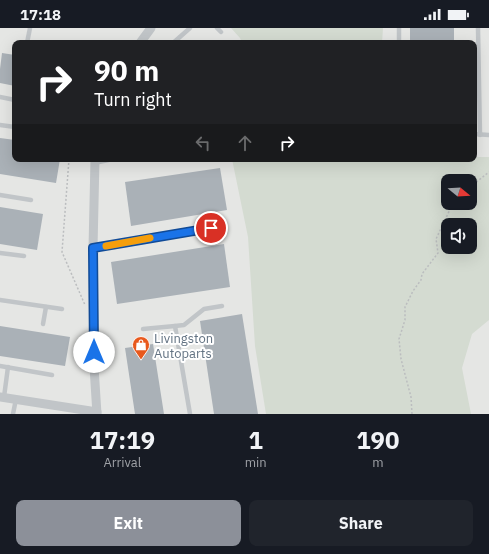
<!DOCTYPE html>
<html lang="en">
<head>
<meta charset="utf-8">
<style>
  :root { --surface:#171b24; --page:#20242c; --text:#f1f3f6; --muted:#9ea1a6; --accent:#8c9099 }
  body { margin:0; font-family:"IBM Plex Sans",sans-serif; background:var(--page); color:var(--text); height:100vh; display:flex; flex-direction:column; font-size:15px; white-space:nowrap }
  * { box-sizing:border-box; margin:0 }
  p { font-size:13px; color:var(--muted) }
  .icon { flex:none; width:22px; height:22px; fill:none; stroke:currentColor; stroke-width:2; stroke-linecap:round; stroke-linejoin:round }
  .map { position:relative; height:386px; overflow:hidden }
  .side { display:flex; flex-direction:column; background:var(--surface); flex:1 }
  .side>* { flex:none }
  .guide { position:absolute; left:12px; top:12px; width:465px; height:122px; border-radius:8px; box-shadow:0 4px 16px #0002; background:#202124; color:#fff; overflow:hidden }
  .needle { width:26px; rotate:108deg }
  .buttons { position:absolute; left:441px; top:146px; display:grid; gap:8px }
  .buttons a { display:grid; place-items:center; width:36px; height:36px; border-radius:8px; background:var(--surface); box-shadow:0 4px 16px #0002; font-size:20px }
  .pin { position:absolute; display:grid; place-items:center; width:34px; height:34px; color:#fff; margin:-17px; border:2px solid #fff; border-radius:50%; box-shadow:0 1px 4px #0007 }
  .me { position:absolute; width:44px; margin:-22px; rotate:0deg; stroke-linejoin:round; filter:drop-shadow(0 0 3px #0008) }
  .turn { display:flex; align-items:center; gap:14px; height:84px; padding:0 16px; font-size:18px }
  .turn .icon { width:52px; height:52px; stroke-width:2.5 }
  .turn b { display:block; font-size:28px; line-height:34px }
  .lanes { display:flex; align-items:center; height:38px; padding:0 16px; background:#0003; justify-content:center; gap:20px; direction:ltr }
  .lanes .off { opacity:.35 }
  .eta { display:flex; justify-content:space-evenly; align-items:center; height:68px; text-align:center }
  .eta b { font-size:24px; font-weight:700; line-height:28px }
  .primary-button { display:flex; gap:8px; margin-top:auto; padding:8px 16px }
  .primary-button a { flex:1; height:46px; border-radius:8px; background:var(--accent); color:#fff; font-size:16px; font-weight:700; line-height:46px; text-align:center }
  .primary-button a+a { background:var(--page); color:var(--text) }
  .status { display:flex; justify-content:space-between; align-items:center; height:28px; padding:0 20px; background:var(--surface); direction:ltr }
  .status svg { height:11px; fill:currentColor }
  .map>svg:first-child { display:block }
</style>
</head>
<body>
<div class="status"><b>17:18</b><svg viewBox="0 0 49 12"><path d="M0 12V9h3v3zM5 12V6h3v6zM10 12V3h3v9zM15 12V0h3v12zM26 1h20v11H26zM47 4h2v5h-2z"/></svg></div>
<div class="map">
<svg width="489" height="386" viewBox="0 0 489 386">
  <rect width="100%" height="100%" fill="#f4f5f0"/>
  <path fill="#e5e6e4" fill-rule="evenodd" d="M0 0H489V386H0ZM15 15H474V131H15ZM448 153H470V175H448ZM448 197H470V219H448Z"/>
  <g fill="#d4dbd1" fill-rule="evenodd">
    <polygon points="231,0 383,0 382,15 242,15 240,10"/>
    <path d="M474 129H489V292L472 306 462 340 471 386H266L255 318 248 209 232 131H474ZM448 153H470V175H448ZM448 197H470V219H448Z"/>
  </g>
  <g fill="#aab1b7">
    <rect x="410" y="0" width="44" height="15"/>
    <polygon points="2,25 15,27 15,58 0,55 0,41"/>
    <polygon points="0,110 15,112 15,131 60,131 56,155 0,146"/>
    <polygon points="220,140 227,182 131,198 125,154"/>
    <polygon points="0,179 43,186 37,222 0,216"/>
    <polygon points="224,216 230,259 117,276 111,234"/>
    <polygon points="242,286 258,386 214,386 200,293"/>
    <polygon points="0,298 70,309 65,338 0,328"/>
    <polygon points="153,316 164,386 135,386 125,320"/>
  </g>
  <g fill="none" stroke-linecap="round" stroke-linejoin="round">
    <g stroke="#bbbdbf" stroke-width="1.5" stroke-dasharray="2 2" stroke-linecap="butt">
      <polyline points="69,131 62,224 85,277"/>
      <polyline points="470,159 489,144"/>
      <polyline points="412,386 411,369 401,331 399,311 405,292 405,279 413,263 421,252 422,246 438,225 436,211 453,175"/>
    </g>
    <g stroke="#c1c5c8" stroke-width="4.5">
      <polyline points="217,0 221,4"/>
      <polyline points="399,0 399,15"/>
      <polyline points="478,0 480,107"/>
      <polyline points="27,15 30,0"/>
      <polyline points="173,15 190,0"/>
      <polyline points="0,69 15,72"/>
      <polyline points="0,97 15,99"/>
      <polyline points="474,106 489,107"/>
      <polyline points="94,135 113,131"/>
      <polyline points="0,167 31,172"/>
      <polyline points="93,220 211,200"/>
      <polyline points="0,225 24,228"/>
      <polyline points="0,272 62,281"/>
      <polyline points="43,296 46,279"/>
      <polyline points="143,301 175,298"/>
      <polyline points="0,338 52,347"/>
      <polyline points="4,369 8,339"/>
      <polyline points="13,386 16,371"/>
      <polyline points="190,386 175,298 184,297 204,281 222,278"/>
    </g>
    <g stroke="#c1c5c8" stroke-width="9">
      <polyline points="140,15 151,0"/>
      <polyline points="95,131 93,220 94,339 97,386"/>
      <polyline points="0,369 97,384"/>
    </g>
  </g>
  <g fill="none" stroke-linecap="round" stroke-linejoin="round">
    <defs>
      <polyline id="route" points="94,324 93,220 211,200"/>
    </defs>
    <use href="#route" stroke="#114b97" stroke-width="10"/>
    <use href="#route" stroke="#1a73e8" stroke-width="7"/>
    <polyline stroke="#f59e0b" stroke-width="7" points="106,218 150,210"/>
  </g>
  <defs>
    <symbol id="shop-pin" viewBox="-11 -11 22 30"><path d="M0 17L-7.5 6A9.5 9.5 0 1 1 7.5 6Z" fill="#e8591d" stroke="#fff"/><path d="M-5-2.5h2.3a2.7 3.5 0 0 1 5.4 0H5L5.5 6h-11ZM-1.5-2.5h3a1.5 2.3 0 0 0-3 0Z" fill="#fff"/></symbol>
  </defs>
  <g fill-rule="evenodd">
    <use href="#shop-pin" x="131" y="307" width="20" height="27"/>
  </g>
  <g text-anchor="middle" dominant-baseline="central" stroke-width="4" stroke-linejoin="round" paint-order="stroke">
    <g font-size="13" fill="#627282" stroke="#fff" text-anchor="start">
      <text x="154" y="310">Livingston<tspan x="154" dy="15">Autoparts</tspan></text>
    </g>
  </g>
</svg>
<div class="buttons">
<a><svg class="needle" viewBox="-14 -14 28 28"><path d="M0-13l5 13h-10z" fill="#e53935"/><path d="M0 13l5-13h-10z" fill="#9ea1a6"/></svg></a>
<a><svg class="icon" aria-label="sound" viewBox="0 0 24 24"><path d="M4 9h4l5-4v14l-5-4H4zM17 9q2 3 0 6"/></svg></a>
</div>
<div class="pin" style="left:211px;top:200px;background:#d93025"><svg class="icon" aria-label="arrive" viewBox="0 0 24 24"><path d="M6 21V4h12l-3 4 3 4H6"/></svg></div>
<svg class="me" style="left:94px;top:324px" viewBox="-20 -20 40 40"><circle r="19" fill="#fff"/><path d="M0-13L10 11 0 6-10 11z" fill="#1a73e8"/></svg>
<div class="guide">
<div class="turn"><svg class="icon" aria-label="right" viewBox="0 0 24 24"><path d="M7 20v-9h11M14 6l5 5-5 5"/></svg><div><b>90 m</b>Turn right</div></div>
<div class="lanes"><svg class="icon off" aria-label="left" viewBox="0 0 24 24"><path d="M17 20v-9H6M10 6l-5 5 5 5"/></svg><svg class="icon off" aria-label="ahead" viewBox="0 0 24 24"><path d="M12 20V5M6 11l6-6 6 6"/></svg><svg class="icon" aria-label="right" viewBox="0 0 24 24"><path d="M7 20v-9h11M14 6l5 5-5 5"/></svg></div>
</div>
</div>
<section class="side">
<div class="eta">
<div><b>17:19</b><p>Arrival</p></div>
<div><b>1</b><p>min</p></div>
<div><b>190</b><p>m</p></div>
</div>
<div class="primary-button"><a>Exit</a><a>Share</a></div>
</section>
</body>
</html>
